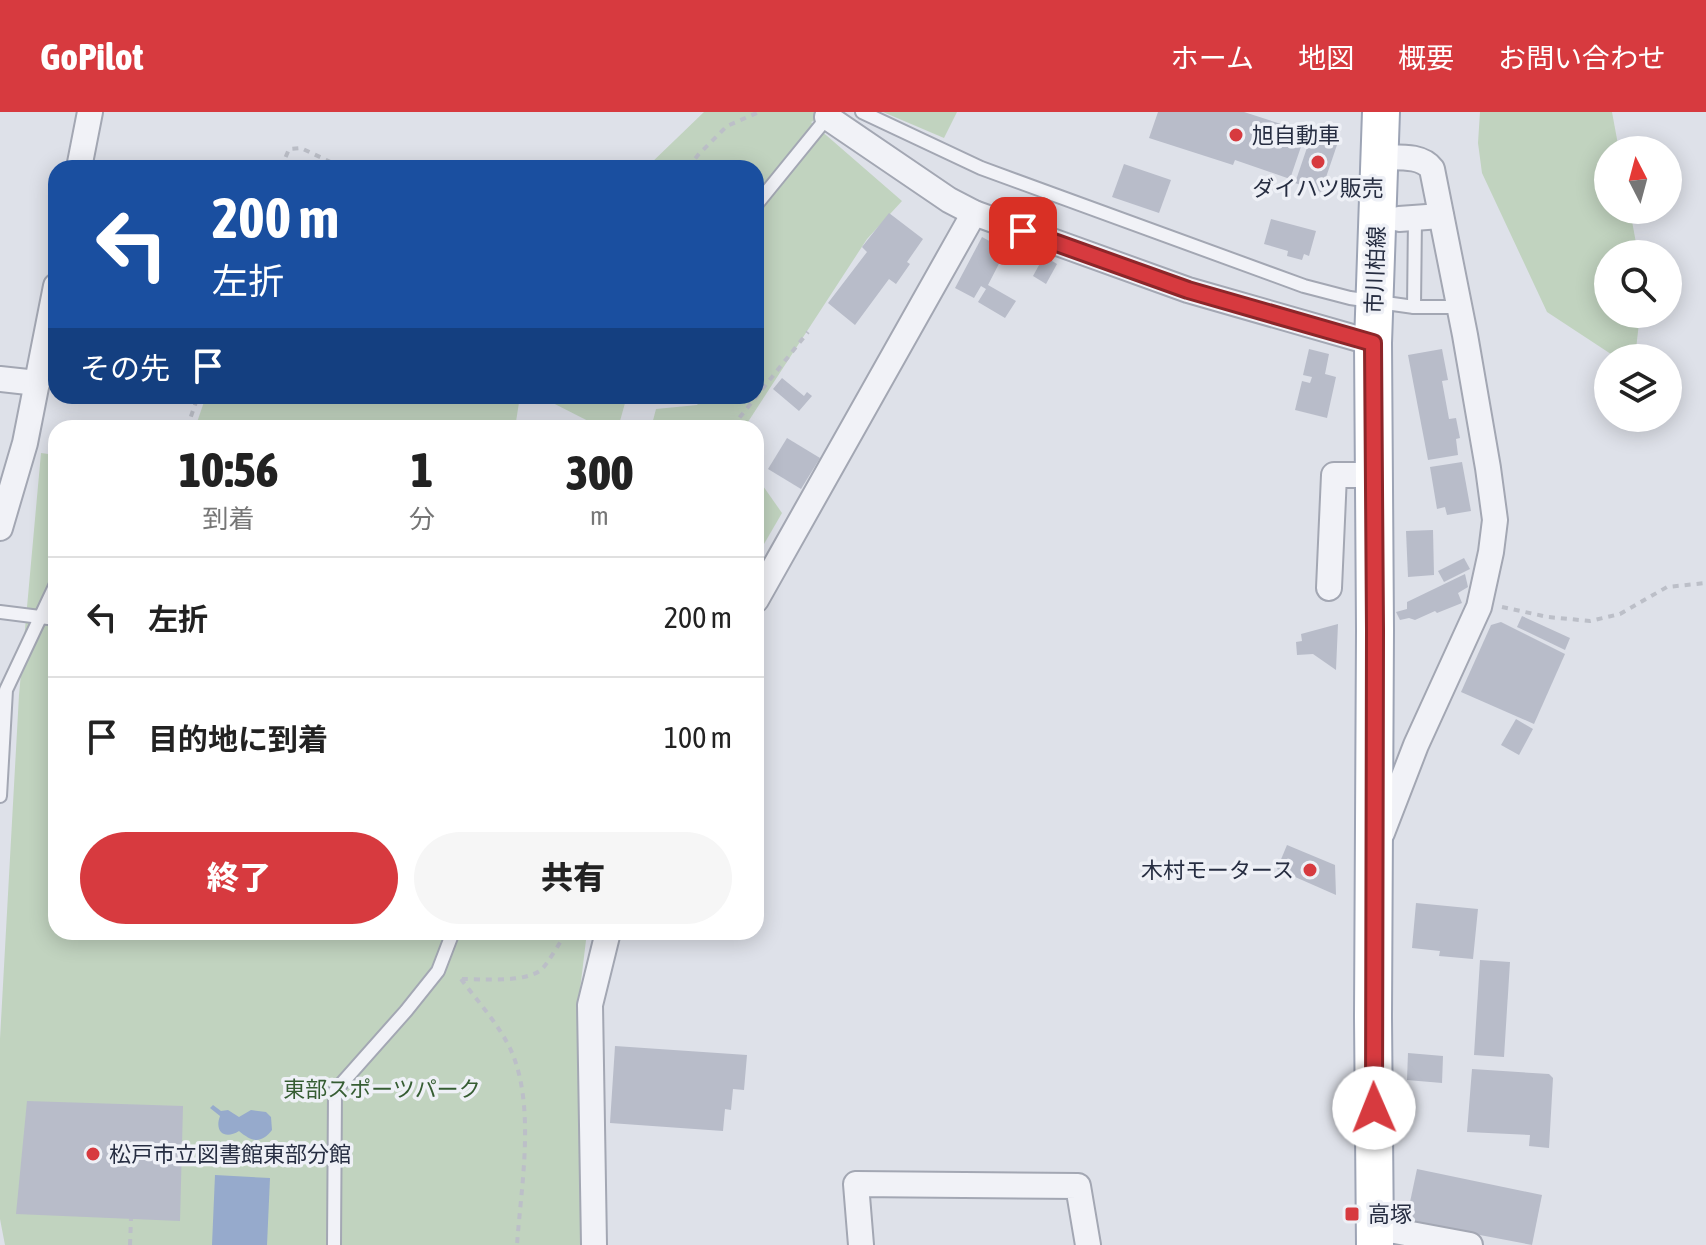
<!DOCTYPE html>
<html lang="ja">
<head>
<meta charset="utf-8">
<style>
  :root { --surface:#fff; --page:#f6f6f6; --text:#222; --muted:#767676; --line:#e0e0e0; --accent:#d73a3f }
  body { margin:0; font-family:"Asap Condensed","Noto Sans JP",sans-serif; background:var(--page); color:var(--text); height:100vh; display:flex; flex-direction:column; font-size:30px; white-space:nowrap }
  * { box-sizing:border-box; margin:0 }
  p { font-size:26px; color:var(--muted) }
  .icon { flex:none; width:44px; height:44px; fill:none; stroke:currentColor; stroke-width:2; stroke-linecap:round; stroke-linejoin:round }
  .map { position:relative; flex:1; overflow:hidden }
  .side { position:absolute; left:48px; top:308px; width:716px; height:520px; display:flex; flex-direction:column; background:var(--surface); border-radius:24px; box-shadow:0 4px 20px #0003 }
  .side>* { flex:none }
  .banner { position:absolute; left:48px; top:48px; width:716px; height:244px; border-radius:24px; box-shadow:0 4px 20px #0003; background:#1a4fa0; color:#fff; overflow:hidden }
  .needle { width:52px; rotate:354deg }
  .buttons { position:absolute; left:1594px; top:24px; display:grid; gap:16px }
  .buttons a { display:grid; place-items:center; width:88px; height:88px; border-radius:50%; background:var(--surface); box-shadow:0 4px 20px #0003; font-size:40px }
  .pin { position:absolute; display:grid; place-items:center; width:68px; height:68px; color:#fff; margin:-34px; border-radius:16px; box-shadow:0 4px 12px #0006 }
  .me { position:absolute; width:88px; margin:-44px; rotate:359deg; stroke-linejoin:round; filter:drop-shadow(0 0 6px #0008) }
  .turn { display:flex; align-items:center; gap:28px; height:168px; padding:0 32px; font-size:36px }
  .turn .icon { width:104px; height:104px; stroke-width:2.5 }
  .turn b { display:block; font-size:56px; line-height:68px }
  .then { display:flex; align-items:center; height:76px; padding:0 32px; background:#0003; gap:16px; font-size:30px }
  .eta { display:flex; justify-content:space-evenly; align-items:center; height:136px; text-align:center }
  .eta b { font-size:48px; font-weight:800; line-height:56px }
  .cta { display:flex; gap:16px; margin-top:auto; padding:16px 32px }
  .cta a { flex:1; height:92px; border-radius:48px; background:var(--accent); color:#fff; font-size:32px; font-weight:800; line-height:92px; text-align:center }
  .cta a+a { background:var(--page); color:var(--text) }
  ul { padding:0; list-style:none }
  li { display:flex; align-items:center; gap:24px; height:120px; padding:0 32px; border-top:2px solid var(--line) }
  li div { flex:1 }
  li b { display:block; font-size:30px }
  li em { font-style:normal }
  header { display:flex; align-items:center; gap:48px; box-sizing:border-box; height:112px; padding:0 40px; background:var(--accent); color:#fff }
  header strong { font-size:38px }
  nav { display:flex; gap:44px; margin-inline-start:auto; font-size:28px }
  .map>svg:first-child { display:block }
</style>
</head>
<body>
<header>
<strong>GoPilot</strong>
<nav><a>ホーム</a><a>地図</a><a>概要</a><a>お問い合わせ</a></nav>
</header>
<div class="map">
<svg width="1706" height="1133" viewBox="0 0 1706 1133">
  <rect width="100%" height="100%" fill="#dee1e9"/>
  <g fill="#c1d3bf">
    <polygon points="704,0 837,0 811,10 902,89 867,127 744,316 651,316 656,297 697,293 704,284 756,284 756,56 642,56 648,54"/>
    <polygon points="883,0 957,0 944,26"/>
    <polygon points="1480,0 1612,0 1619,38 1608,38 1608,98 1630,98 1638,142 1608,142 1608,202 1640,202 1635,246 1617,246 1547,200 1482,61 1478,31"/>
    <polygon points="206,284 520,284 515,316 195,316"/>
    <polygon points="539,284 627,284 618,316 602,316"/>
    <polygon points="41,341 56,343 56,820 587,820 579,886 583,1133 5,1133 0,1107 0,927 19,583"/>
    <polygon points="756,364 782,401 756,446"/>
  </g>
  <g fill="#96aacc">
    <path d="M213 993 221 999 228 998 239 1005 251 998 266 1000 271 1005 272 1018C261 1032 252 1030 239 1019 225 1028 214 1020 220 1004L210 996Z"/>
    <polygon points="215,1063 270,1066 267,1133 212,1133"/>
  </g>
  <g fill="#b8bcc9">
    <polygon points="1158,0 1244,0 1306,20 1290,67 1235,48 1233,53 1149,26"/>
    <polygon points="1312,21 1338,30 1321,80 1295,71"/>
    <polygon points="1124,52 1171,68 1159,101 1112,85"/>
    <polygon points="889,101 923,127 907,150 910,152 896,172 889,167 855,213 828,191 867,140 862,135"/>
    <polygon points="1271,107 1316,119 1309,144 1304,142 1302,148 1287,144 1288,139 1264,132"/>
    <polygon points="982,125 1006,138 988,173 1016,189 1005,206 978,190 986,177 981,174 974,186 955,176"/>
    <polygon points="1044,144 1057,152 1046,172 1033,164"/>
    <polygon points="1309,237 1329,242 1325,262 1336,265 1327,306 1295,298 1302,269 1310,271 1312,265 1303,263"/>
    <polygon points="1442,237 1448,268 1442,269 1449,307 1456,306 1460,326 1456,327 1458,343 1428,348 1408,243"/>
    <polygon points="782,266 804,284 807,280 812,284 799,299 773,277"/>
    <polygon points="787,326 820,346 801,377 768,357"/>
    <polygon points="1462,350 1471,399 1447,403 1445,395 1437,397 1430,355"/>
    <polygon points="1433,418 1434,463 1408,465 1406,419"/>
    <polygon points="1464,446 1470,457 1444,470 1438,459"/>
    <polygon points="1465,462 1468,475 1458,481 1462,491 1437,501 1435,499 1415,508 1409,506 1400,508 1396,500 1407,497 1407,490"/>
    <polygon points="1522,504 1570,526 1565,538 1517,515"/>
    <polygon points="1501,510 1565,542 1534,612 1461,580 1491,513"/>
    <polygon points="1338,512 1336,558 1313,542 1297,543 1296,530 1302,529 1301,522"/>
    <polygon points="1516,607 1533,617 1519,643 1501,633"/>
    <polygon points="1287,733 1335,753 1336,783 1277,757"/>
    <polygon points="1416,791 1478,797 1473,847 1439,844 1440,839 1412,836"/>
    <polygon points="1480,848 1510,850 1504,945 1474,943"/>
    <polygon points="615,934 747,943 744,978 733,977 731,998 725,997 723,1019 610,1011"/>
    <polygon points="1408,941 1443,944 1442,971 1407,968"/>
    <polygon points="1472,957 1549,962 1553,966 1549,1036 1529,1034 1530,1023 1467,1020"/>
    <polygon points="27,989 183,994 180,1109 16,1102"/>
    <polygon points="1417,1057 1542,1083 1532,1133 1406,1109"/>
  </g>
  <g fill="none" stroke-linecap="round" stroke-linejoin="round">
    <defs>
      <g id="service">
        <polyline points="862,0 981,56 1304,174 1350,186 1414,195"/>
        <polyline points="756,93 830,2"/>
        <polyline points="1415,106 1414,195 1459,195"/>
        <polyline points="0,500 56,507"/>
        <polyline points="0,684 6,578 56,472"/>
        <polyline points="334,1133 335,979 406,899 438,859 453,820"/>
      </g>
      <g id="minor">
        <polyline points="827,5 949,88 974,101 1188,178 1373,231"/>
        <path d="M1379 45C1396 46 1421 42 1432 57L1465 223 1488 356 1495 408 1491 440 1479 495 1416 633 1382 721"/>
        <polyline points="79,56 90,0"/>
        <polyline points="1399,107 1441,104"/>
        <polyline points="0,267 37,271"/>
        <polyline points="0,416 25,331 56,174"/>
        <polyline points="1329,476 1334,363 1373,363"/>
        <polyline points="756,488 974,101"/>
        <polyline points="1375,1118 1395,1119 1470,1133"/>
        <polyline points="594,1133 590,893 608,820"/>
        <polyline points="861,1133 856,1072 1078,1074 1088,1133"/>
      </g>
      <polyline id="primary" points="1375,1133 1373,905 1375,518 1373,231 1381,0"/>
    </defs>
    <use href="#service" stroke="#a3a7b3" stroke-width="16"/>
    <use href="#minor" stroke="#a3a7b3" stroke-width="28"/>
    <use href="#primary" stroke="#9da4b5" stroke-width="40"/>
    <g stroke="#bcbfc8" stroke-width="4" stroke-dasharray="6 6" stroke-linecap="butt">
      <polyline points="281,56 289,37 301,36 343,56"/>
      <polyline points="688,56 698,43 727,14 759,0"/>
      <polyline points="187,316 198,284"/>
      <polyline points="734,316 736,310 808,220"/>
      <polyline points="1502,495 1548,505 1590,509 1620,502 1667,475 1706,471"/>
      <path d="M461 867C479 891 502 916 513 943 535 999 521 1075 517 1133"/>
      <path d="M462 867C482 867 524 871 541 858 547 853 561 828 567 820"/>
      <polyline points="130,1133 131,1107"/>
    </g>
    <use href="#service" stroke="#f1f2f7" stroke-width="12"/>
    <use href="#minor" stroke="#f1f2f7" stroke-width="24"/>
    <use href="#primary" stroke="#fff" stroke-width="36"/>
  </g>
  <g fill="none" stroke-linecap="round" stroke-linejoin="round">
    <defs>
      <polyline id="route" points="1023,119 1188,178 1373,231 1375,518 1374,996"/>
    </defs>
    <use href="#route" stroke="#8c2629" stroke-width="20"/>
    <use href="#route" stroke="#d73a3f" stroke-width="14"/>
  </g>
  <g fill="#d73a3f" stroke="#eef0f6" stroke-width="3">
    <circle cx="1236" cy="23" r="8"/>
    <circle cx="1318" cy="50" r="8"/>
    <circle cx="1310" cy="758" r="8"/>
    <circle cx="93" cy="1042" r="8"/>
    <rect x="1344" y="1094" width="16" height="16" rx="4"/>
  </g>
  <g text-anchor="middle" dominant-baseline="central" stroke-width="7" stroke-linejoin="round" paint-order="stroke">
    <g font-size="22" fill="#262d41" stroke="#eef0f6" text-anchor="start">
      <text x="1252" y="23">旭自動車</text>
      <text x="1318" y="76" text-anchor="middle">ダイハツ販売</text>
      <text x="1294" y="758" text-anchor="end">木村モータース</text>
      <text x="109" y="1042">松戸市立図書館東部分館</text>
      <text x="1368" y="1102">高塚</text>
    </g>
    <g font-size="22" fill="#262d41" stroke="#eef0f6">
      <text transform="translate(1375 158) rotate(-88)">市川柏線</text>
    </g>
    <g font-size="22" fill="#365d33" stroke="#eef0f6">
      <text x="382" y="977">東部スポーツパーク</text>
    </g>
  </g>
</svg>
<div class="buttons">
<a><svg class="needle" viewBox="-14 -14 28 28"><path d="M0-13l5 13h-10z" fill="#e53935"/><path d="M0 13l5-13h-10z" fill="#767676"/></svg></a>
<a><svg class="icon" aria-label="search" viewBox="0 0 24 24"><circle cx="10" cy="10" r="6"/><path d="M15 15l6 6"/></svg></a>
<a><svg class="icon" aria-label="layers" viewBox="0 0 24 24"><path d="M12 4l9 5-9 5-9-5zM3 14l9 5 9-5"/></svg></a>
</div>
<div class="pin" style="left:1023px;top:119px;background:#d93025"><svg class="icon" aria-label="arrive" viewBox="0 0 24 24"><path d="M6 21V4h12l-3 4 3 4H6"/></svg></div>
<svg class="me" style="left:1374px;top:996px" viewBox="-20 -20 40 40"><circle r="19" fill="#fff"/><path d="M0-13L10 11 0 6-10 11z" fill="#d73a3f"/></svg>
<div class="banner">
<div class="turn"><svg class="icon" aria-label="left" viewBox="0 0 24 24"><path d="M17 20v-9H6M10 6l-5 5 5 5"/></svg><div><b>200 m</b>左折</div></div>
<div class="then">その先<svg class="icon" aria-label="arrive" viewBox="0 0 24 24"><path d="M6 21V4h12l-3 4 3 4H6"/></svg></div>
</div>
<section class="side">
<div class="eta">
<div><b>10:56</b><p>到着</p></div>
<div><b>1</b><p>分</p></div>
<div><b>300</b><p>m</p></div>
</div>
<ul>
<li><svg class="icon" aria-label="left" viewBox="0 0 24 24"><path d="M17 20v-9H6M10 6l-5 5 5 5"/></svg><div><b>左折</b></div><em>200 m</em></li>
<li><svg class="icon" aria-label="arrive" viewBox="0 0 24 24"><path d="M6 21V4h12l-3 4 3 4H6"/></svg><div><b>目的地に到着</b></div><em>100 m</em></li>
</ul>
<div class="cta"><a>終了</a><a>共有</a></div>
</section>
</div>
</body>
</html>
